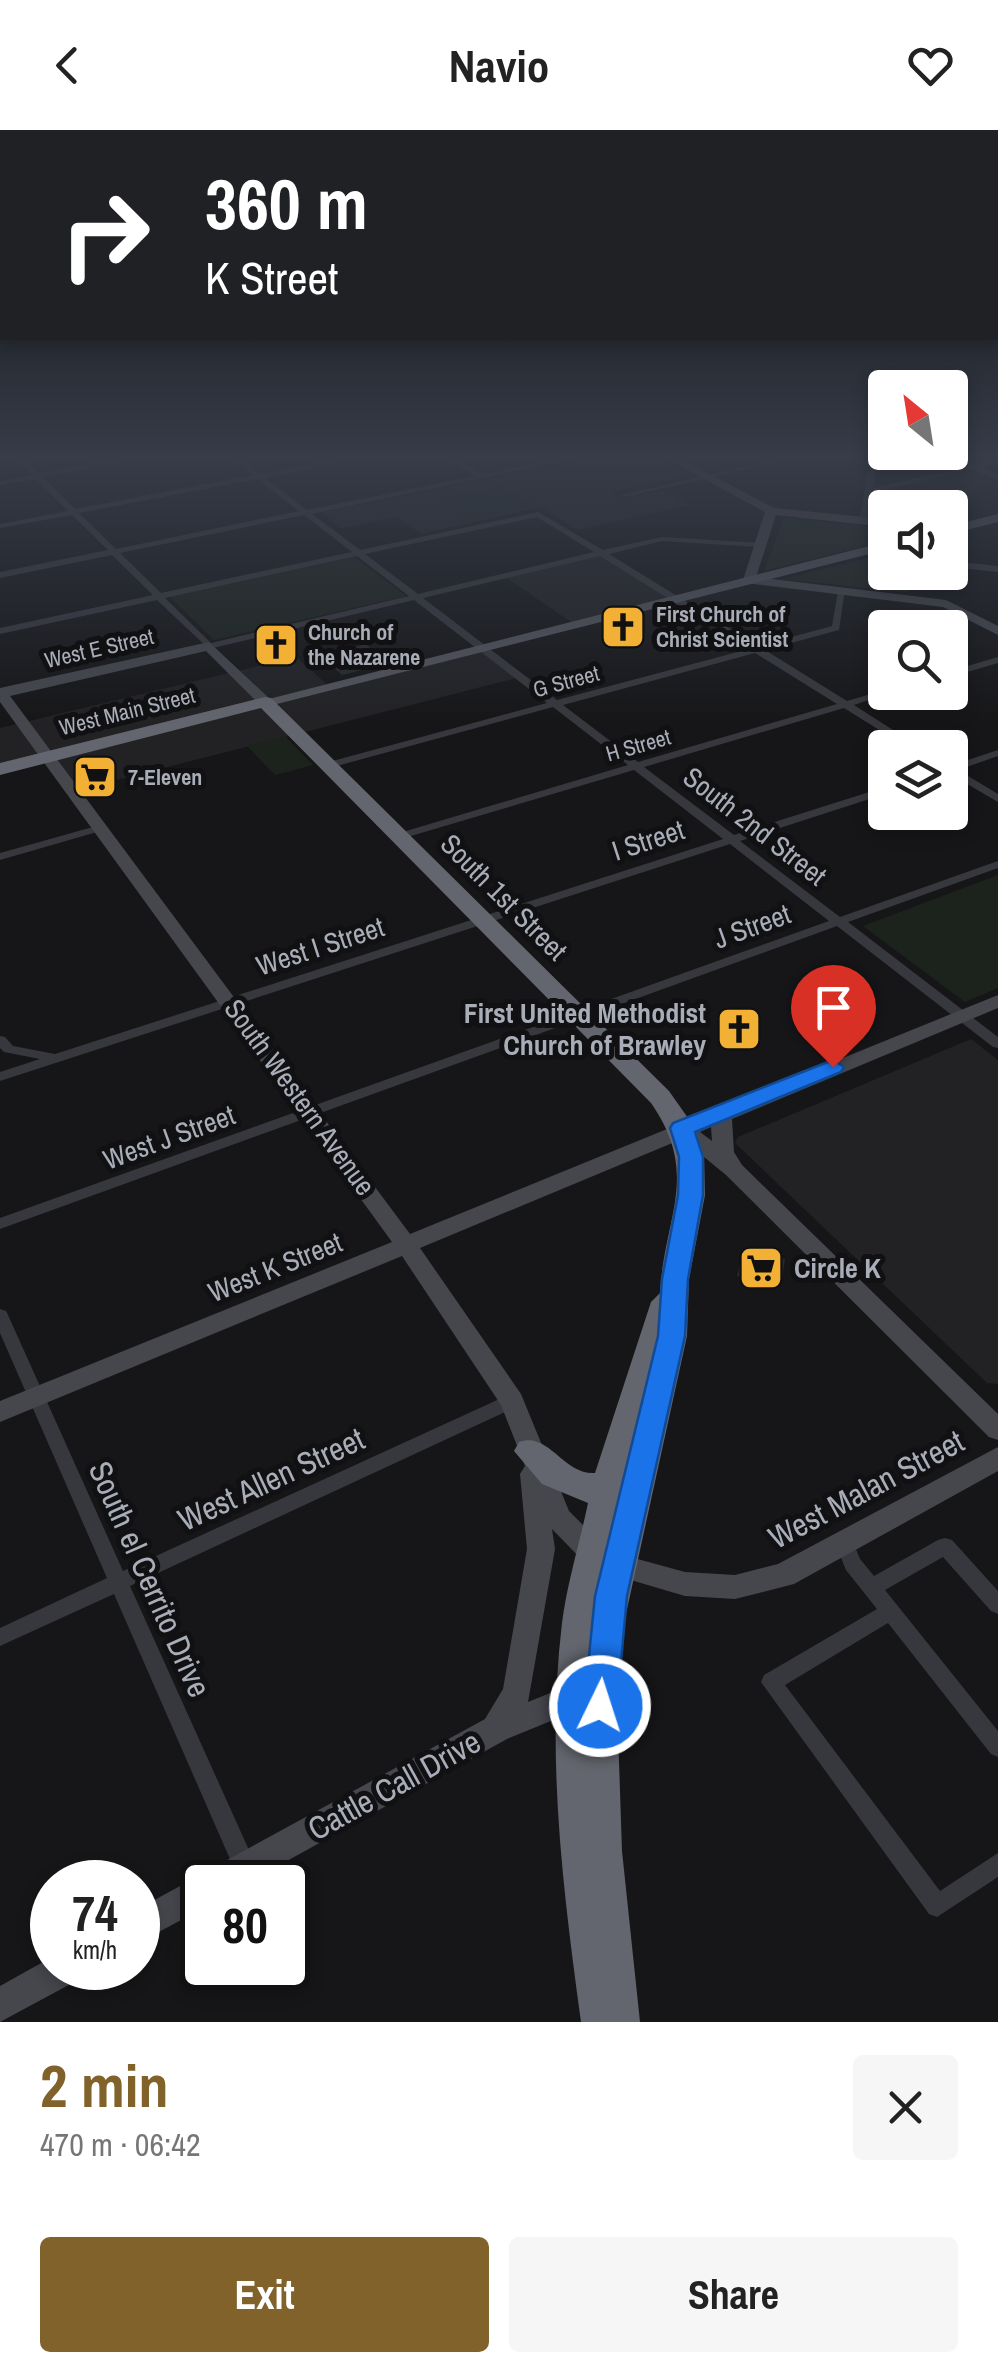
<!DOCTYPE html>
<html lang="en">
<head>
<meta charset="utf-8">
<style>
  :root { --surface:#fff; --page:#f6f6f6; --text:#222; --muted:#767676; --accent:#80622a }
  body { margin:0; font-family:"Archivo Narrow",sans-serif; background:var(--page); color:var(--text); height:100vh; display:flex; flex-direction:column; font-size:38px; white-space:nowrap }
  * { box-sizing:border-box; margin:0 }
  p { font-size:32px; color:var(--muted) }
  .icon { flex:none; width:55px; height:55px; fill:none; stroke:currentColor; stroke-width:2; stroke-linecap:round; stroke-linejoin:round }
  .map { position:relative; height:1892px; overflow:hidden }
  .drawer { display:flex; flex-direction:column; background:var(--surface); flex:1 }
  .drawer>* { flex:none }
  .banner { position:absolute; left:0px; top:0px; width:1000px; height:210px; box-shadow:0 5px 15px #0003; background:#202124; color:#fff; overflow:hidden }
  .needle { width:65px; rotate:330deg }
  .tools { position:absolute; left:868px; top:240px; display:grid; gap:20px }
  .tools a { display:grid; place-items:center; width:100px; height:100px; border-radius:10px; background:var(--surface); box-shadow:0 5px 15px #0003; font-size:50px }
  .speed { position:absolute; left:30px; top:1730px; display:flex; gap:20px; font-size:50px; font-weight:700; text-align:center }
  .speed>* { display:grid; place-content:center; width:130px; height:130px; border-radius:50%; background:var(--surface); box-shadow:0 5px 15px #0003; line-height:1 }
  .speed small { font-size:25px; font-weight:400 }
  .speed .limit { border:5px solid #111; border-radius:15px; background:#fff; color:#111 }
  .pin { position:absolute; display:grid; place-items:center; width:85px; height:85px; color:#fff; margin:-102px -42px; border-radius:50% 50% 50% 0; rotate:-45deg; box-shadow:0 0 10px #0007 }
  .pin .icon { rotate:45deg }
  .me { position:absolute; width:110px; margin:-55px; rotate:4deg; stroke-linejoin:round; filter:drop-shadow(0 0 8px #0008) }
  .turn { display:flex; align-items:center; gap:35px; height:210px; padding:0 40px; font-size:45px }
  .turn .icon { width:130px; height:130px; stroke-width:2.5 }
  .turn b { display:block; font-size:70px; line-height:85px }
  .round { display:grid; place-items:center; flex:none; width:105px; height:105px; border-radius:10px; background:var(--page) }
  .head { display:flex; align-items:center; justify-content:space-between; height:170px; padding:0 40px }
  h1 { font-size:60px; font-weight:800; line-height:75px; color:var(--accent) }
  .cta { display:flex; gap:20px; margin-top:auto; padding:20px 40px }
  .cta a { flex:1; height:115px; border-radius:10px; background:var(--accent); color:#fff; font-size:40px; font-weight:800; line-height:115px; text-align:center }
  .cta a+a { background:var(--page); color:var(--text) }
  header { display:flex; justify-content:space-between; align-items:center; height:130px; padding:0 40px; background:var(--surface); font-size:45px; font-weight:800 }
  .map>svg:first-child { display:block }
</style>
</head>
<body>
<header><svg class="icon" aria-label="back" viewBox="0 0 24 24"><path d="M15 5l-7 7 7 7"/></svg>Navio<svg class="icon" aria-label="heart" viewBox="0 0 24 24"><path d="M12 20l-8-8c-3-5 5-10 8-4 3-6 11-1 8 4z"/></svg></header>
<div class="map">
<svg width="998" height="1892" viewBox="0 0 998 1892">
  <rect width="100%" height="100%" fill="#161618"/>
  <g fill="#222225">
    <polygon points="583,329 660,329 690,345 611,362 621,369 663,360 690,375 577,400 540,377 421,404 396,387 342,398 321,383"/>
    <polygon points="603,423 677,469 574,494 504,446"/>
    <polygon points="482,518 521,547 73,661 48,627 0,639 0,598 296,527 329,556"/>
    <polygon points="971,909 998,930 998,1254 987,1253 735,1013 738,1007"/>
  </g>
  <g fill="#1c231d">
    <polygon points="502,356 535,376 471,390 439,369"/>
    <polygon points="784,388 885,398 885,411 764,441"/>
    <polygon points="885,424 885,442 932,443 929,455 905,462 782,449"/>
    <polygon points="354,427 406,466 214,510 170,467"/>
    <polygon points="285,606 313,635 275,645 247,616"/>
    <polygon points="998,745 998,858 965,872 863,796"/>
  </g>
  <g fill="#29292c">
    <polygon points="366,514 386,534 342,545 323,528"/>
    <polygon points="753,1123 785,1129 781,1155 737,1146 741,1129"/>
  </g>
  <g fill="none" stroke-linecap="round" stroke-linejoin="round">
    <g fill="#37383d" fill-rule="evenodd">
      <path d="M16 329H24L39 343 115 329H132L43 347 75 379 253 345 232 329H241L260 344 337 329H354L265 348 307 380 475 346 448 329H458L483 344 556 329H572L312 384 360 420 538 382 603 420 662 407 762 413 763 415 759 417 662 411 609 424 758 516 832 496 838 461 845 459 839 500 765 520 847 571 885 560V562H892L854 575 921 618H908L844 578 644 637 734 705 885 657V664L740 711 840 787 998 731V738L848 792 998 907V918L993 917 837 796 0 1099V1088L829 791 730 714 0 951V942L40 929 4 922 0 918V906L5 907 13 916 55 924 723 709 634 640 404 708H396V704L628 635 553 577 333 637H325V633L547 573 414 470 209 519 157 470 0 504V498L153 465 112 425 0 448V442L108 420 72 385 0 398V394L68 381 36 349 0 355V351L32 345ZM257 349 299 381 116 419 79 383ZM304 385 352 422 161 463 120 423ZM537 387 594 422 418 464 365 424ZM357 426 409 466 211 513 165 468ZM600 426 749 519 557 570 423 468ZM755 523 837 574 638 632 563 575Z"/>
      <polygon points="777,329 792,329 625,367 621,365"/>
      <polygon points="854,329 864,329 877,336 873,358 966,336 952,329 963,329 974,334 998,329 998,333 981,337 998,345 998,350 972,339 872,363 867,390 863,392 859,390 869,337"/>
      <polygon points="951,431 998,436 998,442 951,437"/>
      <polygon points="998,527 998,533 950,547 950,541"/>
      <polygon points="998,620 998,626 958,640 998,664 998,672 950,644 950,636"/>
      <polygon points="100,695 104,696 104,700 0,730 0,723"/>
      <polygon points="0,1179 6,1181 8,1185 123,1441 506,1266 512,1264 518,1266 521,1271 518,1276 130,1456 253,1729 256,1737 253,1745 245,1748 237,1745 114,1464 0,1516 0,1498 107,1448 0,1203"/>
      <polygon points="844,1405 851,1407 860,1429 874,1446 938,1410 945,1408 952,1410 998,1461 998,1484 991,1481 943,1427 885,1460 998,1601 998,1627 991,1624 888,1493 785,1555 940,1761 998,1723 998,1747 937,1787 929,1784 761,1552 764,1545 877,1479 846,1440 835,1413 837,1407"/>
    </g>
    <g fill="#45474d" fill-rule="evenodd">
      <polygon points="667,329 681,329 774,378 885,389 885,397 776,385 756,447 946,470 998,496 998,505 943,477 745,453 743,450 765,382"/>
      <polygon points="950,396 956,400 956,440 950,444 946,442 950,442"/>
      <path d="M209 512 270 569V575H260L206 521 10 566 410 1104 672 997 675 993 685 992 998 865V878L732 989 734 1022 742 1035 998 1284V1310L989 1307 726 1045 682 1009 420 1118 521 1264 569 1381 603 1415 623 1425 685 1442 735 1445 778 1434 998 1317V1341L794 1454 735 1469 685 1466 607 1443 583 1431 552 1399 555 1419 528 1572 575 1553 585 1557 590 1567 585 1577 507 1609 249 1752H202V1779L138 1813V1779L191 1750 204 1746 207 1741 485 1589 503 1559 527 1419 520 1344 525 1336 501 1275 402 1126 0 1292V1271L392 1112 0 572V558ZM711 997 712 1011 700 1002Z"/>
      <polygon points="52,1827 52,1838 82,1838 78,1850 0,1892 0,1856"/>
    </g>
    <g fill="#53555c" fill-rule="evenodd">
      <polygon points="998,384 998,392 950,404 950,396"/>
      <polygon points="885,412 885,420 265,577 257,572"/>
    </g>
    <path fill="#63666e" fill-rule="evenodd" d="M265 567 271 568 669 961 695 998 704 1027 705 1065 689 1149 687 1206 624 1493 618 1602 622 1721 640 1892H581C563 1760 546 1626 562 1493 567 1453 580 1412 588 1373L542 1354 514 1321 519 1312C549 1301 563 1345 595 1343L651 1172 660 1163C664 1086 701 1045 651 973L261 578 0 645V633Z"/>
  </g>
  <linearGradient id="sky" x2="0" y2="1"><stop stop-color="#0c0c0d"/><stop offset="0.55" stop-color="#363c48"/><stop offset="1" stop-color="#363c48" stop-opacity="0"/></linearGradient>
  <rect width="998" height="594" fill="url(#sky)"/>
  <polygon fill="#1a73e8" stroke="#114b97" stroke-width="2.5" points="833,930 844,937 841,942 695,1002 703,1027 703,1065 688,1149 685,1206 627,1466 617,1576 612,1587 600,1592 588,1587 584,1576 595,1466 658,1206 662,1149 678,1065 679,1027 670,998 673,993"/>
  <defs>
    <symbol id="church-square" viewBox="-11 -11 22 22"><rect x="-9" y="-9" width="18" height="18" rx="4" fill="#f2b134" stroke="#111113"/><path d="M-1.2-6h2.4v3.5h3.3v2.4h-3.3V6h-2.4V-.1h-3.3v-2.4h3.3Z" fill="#111"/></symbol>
    <symbol id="supermarket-square" viewBox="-11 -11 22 22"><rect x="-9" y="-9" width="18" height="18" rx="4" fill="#f2b134" stroke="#111113"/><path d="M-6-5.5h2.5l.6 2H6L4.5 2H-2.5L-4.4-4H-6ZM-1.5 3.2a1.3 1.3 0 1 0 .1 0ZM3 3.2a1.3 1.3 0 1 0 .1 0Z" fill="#111"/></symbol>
  </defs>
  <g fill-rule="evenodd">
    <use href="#church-square" x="598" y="472" width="50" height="50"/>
    <use href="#church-square" x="251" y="490" width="50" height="50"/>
    <use href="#supermarket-square" x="70" y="622" width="50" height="50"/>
    <use href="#church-square" x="714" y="874" width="50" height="50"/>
    <use href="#supermarket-square" x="736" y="1113" width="50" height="50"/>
  </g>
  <g text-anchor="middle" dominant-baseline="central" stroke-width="10" stroke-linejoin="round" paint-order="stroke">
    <g font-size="22" font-weight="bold" fill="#a8adb8" stroke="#111113" text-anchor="start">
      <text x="656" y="484">First Church of<tspan x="656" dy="25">Christ Scientist</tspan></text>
      <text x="308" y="502">Church of<tspan x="308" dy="25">the Nazarene</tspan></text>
      <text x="128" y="647">7-Eleven</text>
    </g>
    <g font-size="22" fill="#a8adb8" stroke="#111113">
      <text transform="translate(99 518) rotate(-13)">West E Street</text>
      <text transform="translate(566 551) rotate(-15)">G Street</text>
      <text transform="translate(127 581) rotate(-14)">West Main Street</text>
      <text transform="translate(638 615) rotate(-16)">H Street</text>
    </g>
    <g font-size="28" fill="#a8adb8" stroke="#111113">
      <text transform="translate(755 696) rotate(38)">South 2nd Street</text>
      <text transform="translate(648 710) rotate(-18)">I Street</text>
      <text transform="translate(504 767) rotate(45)">South 1st Street</text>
      <text transform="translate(752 796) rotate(-20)">J Street</text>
      <text transform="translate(320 816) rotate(-18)">West I Street</text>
      <text transform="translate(300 967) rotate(54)">South Western Avenue</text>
      <text transform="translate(169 1007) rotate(-20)">West J Street</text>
      <text transform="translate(275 1137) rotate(-22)">West K Street</text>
    </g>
    <g font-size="28" font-weight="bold" fill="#a8adb8" stroke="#111113" text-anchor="end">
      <text x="706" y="883">First United Methodist<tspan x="706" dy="32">Church of Brawley</tspan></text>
      <text x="794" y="1138" text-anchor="start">Circle K</text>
    </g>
    <g font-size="32" fill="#a8adb8" stroke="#111113">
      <text transform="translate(271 1349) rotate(-25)">West Allen Street</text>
      <text transform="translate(866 1359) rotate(-28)">West Malan Street</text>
      <text transform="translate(150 1449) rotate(66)">South el Cerrito Drive</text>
      <text transform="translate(394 1655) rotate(-29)">Cattle Call Drive</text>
    </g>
  </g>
</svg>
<div class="tools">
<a><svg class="needle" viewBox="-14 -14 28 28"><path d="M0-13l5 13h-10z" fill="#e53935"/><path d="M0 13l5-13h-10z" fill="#767676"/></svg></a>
<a><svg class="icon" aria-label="sound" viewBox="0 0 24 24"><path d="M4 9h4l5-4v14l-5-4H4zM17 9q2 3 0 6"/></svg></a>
<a><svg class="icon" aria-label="search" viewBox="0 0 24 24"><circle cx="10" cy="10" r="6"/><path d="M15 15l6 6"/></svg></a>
<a><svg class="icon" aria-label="layers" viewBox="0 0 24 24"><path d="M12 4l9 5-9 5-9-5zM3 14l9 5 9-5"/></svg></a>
</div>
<div class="speed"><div>74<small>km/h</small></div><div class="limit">80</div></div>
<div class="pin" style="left:833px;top:937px;background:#d93025"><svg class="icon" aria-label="arrive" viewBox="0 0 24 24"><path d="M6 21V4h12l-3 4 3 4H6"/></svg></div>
<svg class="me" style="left:600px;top:1576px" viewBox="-20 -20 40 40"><circle r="17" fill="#1a73e8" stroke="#fff" stroke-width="3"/><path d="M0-11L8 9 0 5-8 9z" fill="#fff"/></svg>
<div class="banner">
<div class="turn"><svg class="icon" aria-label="right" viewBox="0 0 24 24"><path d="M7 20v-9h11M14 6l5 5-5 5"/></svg><div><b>360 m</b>K Street</div></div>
</div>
</div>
<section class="drawer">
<div class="head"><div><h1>2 min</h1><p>470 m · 06:42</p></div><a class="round"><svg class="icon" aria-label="close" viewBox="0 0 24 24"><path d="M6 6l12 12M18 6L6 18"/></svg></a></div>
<div class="cta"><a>Exit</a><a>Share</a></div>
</section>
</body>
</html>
